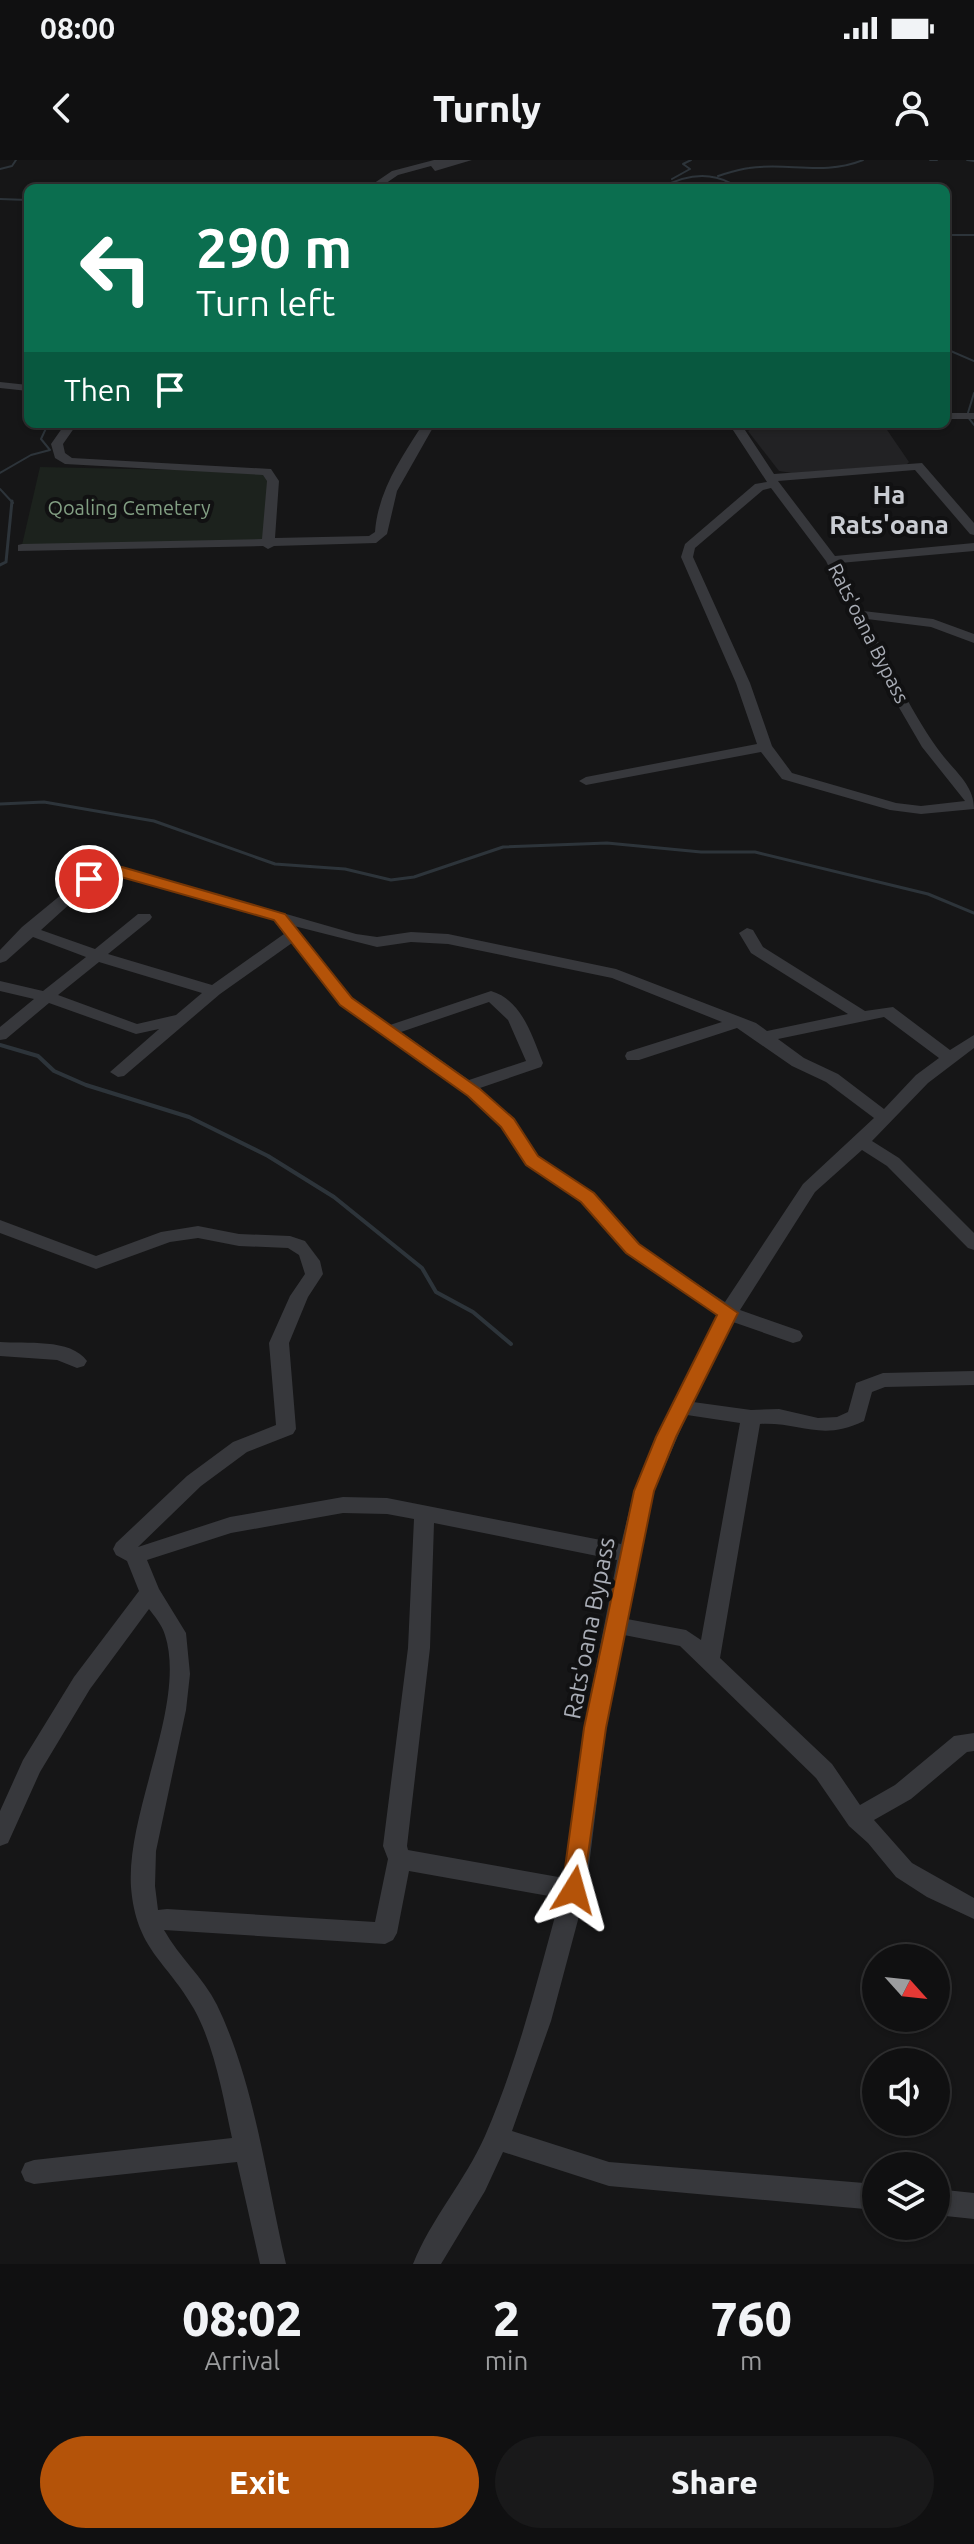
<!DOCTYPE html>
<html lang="en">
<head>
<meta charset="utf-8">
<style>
  :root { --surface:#101011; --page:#19191a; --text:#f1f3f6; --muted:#9c9d9f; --line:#303031; --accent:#b45309 }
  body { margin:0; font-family:Ubuntu,sans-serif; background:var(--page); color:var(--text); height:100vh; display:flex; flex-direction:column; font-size:30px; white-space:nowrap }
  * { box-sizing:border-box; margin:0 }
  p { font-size:26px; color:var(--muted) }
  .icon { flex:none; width:44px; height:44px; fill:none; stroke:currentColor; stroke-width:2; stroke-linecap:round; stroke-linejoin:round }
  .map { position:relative; height:2104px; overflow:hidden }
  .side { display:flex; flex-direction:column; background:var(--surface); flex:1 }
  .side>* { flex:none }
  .banner { position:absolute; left:24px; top:24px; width:926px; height:244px; border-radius:12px; box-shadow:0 2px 6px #0004,0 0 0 2px var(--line); background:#0b6e4f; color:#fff; overflow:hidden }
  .needle { width:52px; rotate:117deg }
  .controls { position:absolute; left:862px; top:1784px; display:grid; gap:16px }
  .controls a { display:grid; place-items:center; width:88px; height:88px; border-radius:50%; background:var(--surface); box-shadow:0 2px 6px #0004,0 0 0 2px var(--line); font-size:40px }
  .pin { position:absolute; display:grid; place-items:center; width:68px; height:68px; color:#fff; margin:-34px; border:4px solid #fff; border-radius:50%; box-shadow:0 2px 8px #0007 }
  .me { position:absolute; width:88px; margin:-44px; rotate:8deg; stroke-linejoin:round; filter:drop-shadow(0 0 6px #0008) }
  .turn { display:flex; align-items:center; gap:28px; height:168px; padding:0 40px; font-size:36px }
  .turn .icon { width:104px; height:104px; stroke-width:2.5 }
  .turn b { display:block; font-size:56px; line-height:68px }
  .then { display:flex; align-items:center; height:76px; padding:0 40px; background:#0003; gap:16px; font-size:30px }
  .eta { display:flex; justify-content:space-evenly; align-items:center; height:136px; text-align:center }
  .eta b { font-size:48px; font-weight:800; line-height:56px }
  .primary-button { display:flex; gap:16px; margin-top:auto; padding:16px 40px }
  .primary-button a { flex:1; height:92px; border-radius:48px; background:var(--accent); color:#fff; font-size:32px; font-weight:800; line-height:92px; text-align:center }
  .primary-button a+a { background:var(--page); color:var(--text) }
  .status { display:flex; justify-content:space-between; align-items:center; height:56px; padding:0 40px; background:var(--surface); direction:ltr }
  .status svg { height:22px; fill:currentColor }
  header { display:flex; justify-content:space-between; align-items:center; height:104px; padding:0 40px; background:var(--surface); font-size:36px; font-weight:800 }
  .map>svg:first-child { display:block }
</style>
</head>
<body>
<div class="status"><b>08:00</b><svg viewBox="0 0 49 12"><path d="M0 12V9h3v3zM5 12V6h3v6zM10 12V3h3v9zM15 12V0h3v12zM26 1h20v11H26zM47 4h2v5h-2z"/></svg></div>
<header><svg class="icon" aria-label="back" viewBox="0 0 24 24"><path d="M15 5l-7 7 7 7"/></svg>Turnly<svg class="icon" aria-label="person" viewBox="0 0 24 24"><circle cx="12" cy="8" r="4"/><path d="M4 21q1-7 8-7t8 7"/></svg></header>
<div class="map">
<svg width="974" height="2104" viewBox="0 0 974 2104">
  <rect width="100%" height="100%" fill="#161617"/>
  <polygon fill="#222224" points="800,264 883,264 909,302 906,305 792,313 779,311 748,271 755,267"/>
  <polygon fill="#1c221d" points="40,307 267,312 268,385 22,385"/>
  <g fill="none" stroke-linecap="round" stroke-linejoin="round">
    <g stroke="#2d343a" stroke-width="2">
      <polyline points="930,0 937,0"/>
      <polyline points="967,0 974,1"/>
      <polyline points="0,9 12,6 16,0"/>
      <path d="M718 16C728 13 739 9 749 8 787 2 824 16 863 0"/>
      <polyline points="672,19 690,9 683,4 691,0"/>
      <path d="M661 28C683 16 707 11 730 23V28"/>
      <polyline points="0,39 28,40"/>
      <polyline points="946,75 974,75"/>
      <polyline points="946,105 951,105"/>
      <polyline points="946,189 974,201"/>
      <polyline points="974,233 967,256 974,265"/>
      <polyline points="0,313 31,295 50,290 41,279 48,264"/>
      <polyline points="0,329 13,343"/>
    </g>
    <g stroke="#2d343a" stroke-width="3">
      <polyline points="0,405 6,402 12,341"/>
      <polyline points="0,644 44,642 154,661 275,704 345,709 391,720 414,717 503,687 607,683 701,692 755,692 928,734 974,753"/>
    </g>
    <polyline stroke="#2d343a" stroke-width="4" points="0,885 38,896 54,911 86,925 189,957 268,996 334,1037 422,1108 436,1132 473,1152 511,1184"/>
    <g fill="#37383c" fill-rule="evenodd">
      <polygon points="434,0 472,0 435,11 431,6 398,15 379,28 367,28 392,11"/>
      <polygon points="0,222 28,225 28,231 0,228"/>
      <rect x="946" y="253" width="28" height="6"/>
      <path d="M65 264H77L63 284 65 293 72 298 271 309 279 321 275 378 369 376 375 372C378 331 401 298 423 264H435L397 331 387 374 376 383 274 386 268 389 263 386 18 391V385L22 384 262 379 267 321 263 315 65 304 55 298 51 284Z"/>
      <path d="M729 264H741L774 314 922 303 974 363V375L970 374 915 310 778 321 835 396 974 383V391L840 403 863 451 933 459 974 474V483L931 467 867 459C890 505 912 556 944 597 958 614 974 627 974 649L921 654 890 650 782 619 761 592 586 625 579 621 586 617 757 584 736 523 681 397 685 384 755 324 767 322ZM771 328 826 401 883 520 922 587 965 641 921 646 896 643 792 613 772 586 750 523 693 397 695 388 763 330Z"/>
      <path d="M122 707 356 774 377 777 411 772 448 774 616 809 756 863 767 871 848 854 751 793 739 773 747 768 753 770 763 787 865 851 893 847 950 890 974 875V888L928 923 872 981 899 998 974 1073V1090L968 1088 887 1006 862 990 815 1032 740 1150 800 1171 803 1176 800 1181 793 1183 733 1162 693 1242 751 1250 779 1249 818 1258 837 1257 848 1252 856 1223 883 1213 974 1211V1225L885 1227 872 1232 864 1261C821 1282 802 1262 760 1264L720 1498 832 1604 860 1645 895 1625 954 1576 974 1573V1591L967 1592 911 1639 874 1660 912 1703 974 1738V1759L927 1737 896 1717 868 1683 849 1666 816 1618 680 1486 624 1475 606 1568 586 1730 551 1861 512 1971 609 2002 876 2024V2050L609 2026 503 1992 485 2031 441 2104H413C431 2059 465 2021 485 1976 518 1900 538 1818 560 1738L409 1711 397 1773 393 1780 385 1784 164 1770C179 1797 203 1817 217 1845 255 1924 266 2019 286 2104H260L237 2002 34 2024 25 2021 21 2012 25 2003 34 2000 232 1978C223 1937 215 1887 194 1849 167 1801 136 1790 131 1727 126 1651 187 1544 165 1475 162 1465 155 1457 149 1449L90 1529 40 1612 8 1683 0 1686V1651L23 1600 74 1517 139 1431 127 1401 116 1395 113 1389 116 1383 187 1316 233 1282 276 1265 269 1183 290 1136 305 1114 299 1095 288 1088 239 1086 198 1078 170 1082 96 1109 0 1073V1060L96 1096 161 1072 198 1066 239 1074 290 1076 305 1081 320 1101 323 1114 308 1137 289 1183 296 1269 293 1274 247 1292 201 1326 138 1387 230 1357 343 1337 387 1338 621 1384 634 1331 656 1277 718 1155 626 1093 581 1041 526 1004 501 967 468 936 340 844 292 783 220 834 124 916 118 917 110 912 159 869 136 874 49 843 6 879 0 880V867L34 839 0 831V821L43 831 86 797 33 777 6 801 0 803V790L22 767 84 716ZM122 717 273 760 284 774 212 825 108 794 150 760 152 757 150 754H138L95 789 41 770 94 722ZM294 766 377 787 411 782 448 784 612 818 722 862 627 892 625 896 627 900H639L737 868 792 906 826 922 874 958 803 1024 725 1142 638 1085 593 1033 538 996 513 959 480 928 541 907 543 903C532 876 522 840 491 831L390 865 352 838ZM99 802 202 833 176 855 137 864 58 835ZM489 842 508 860 526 901 469 920 401 872ZM884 857 939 898 916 915 884 949 838 914 804 898 778 879ZM687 1255 740 1263 701 1480 686 1470 627 1459 654 1331ZM343 1353 387 1354 414 1359 408 1488 383 1686 388 1699 375 1762 167 1749 158 1750 155 1726 156 1691 186 1550 190 1514 186 1473 159 1429 147 1400 231 1373ZM434 1363 617 1400 584 1568 564 1718 408 1690 407 1686 430 1488Z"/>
      <path d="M0 1182C25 1184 71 1178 87 1201L84 1206 77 1208 57 1200 0 1196Z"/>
      <polygon points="936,2029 974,2033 974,2059 936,2055"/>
    </g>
  </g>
  <polygon fill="#b45309" stroke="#753606" stroke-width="2" points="122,707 285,754 352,838 480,929 514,959 538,996 594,1033 639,1084 738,1153 676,1277 654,1331 606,1568 582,1737 574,1740 565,1737 562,1730 584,1568 634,1331 656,1277 717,1155 626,1093 581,1042 526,1005 501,967 468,936 340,845 274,760 121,717 89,724 81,719"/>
  <g text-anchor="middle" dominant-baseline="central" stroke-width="8" stroke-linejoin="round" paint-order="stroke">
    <g font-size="20" fill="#829f83" stroke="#111112">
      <text x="129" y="347">Qoaling Cemetery</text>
    </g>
    <g font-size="20" fill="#a9adb6" stroke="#111112">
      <text transform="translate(869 473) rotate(63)">Rats'oana Bypass</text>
    </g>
    <g font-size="24" fill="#a9adb6" stroke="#111112">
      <text transform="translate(589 1468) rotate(-79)">Rats'oana Bypass</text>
    </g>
    <g font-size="26" font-weight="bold" fill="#c9ccd2" stroke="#111112">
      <text x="889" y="334">Ha<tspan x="889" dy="30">Rats'oana</tspan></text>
    </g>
  </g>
</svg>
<div class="controls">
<a><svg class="needle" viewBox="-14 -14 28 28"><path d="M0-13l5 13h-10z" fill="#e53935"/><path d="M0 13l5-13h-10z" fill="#9c9d9f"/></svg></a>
<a><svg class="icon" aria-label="sound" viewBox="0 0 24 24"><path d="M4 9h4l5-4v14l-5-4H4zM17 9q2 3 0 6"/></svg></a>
<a><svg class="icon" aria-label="layers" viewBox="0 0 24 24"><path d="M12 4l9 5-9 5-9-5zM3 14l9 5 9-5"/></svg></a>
</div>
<div class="pin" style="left:89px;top:719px;background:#d93025"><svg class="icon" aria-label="arrive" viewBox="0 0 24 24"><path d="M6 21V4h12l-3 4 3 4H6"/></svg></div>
<svg class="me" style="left:574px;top:1730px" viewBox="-20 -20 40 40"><path d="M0-17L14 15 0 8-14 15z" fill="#b45309" stroke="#fff" stroke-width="4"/></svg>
<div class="banner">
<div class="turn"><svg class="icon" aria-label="left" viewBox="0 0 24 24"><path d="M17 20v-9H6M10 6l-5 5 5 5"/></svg><div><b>290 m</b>Turn left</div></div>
<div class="then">Then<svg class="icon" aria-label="arrive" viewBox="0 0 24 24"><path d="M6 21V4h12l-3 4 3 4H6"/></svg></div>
</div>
</div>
<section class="side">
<div class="eta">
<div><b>08:02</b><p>Arrival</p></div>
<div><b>2</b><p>min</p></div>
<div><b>760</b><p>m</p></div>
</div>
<div class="primary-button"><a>Exit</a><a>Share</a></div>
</section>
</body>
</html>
